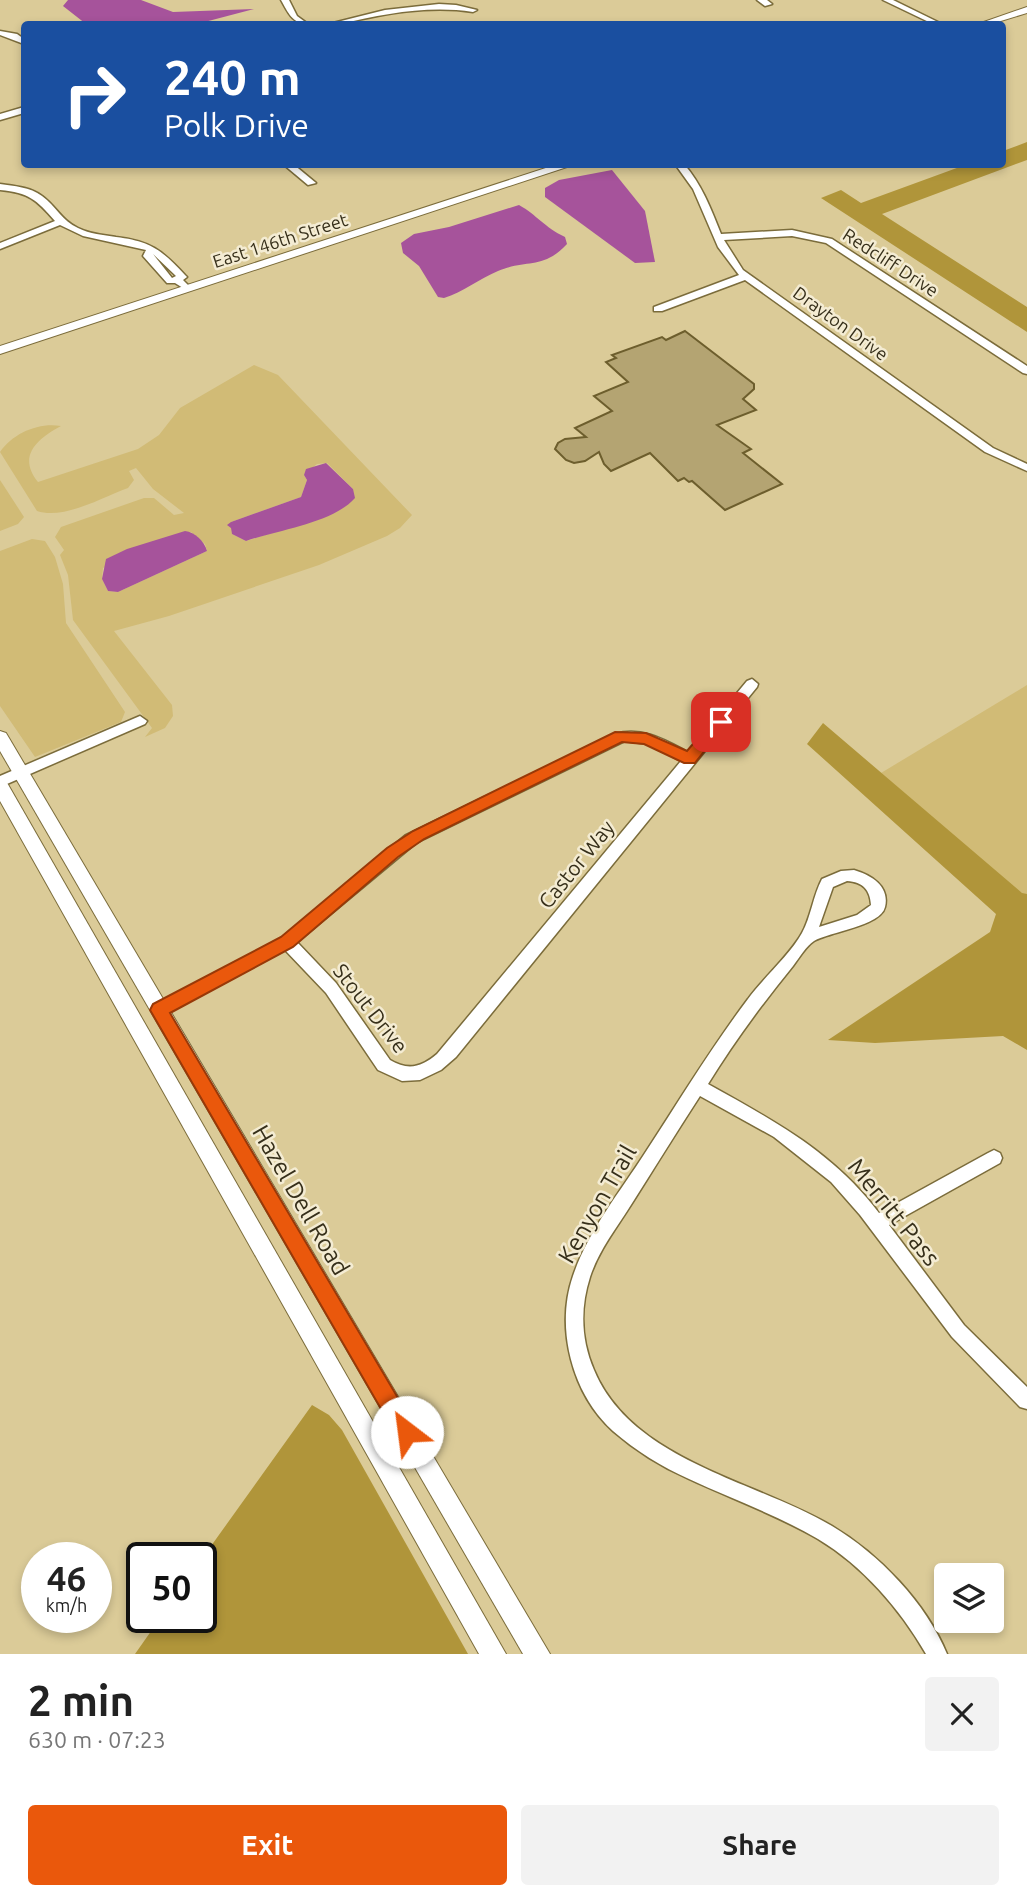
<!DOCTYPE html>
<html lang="en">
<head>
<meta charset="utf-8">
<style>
  :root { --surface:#fff; --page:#f2f2f2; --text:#222; --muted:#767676; --accent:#ea580c }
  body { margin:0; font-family:Ubuntu,sans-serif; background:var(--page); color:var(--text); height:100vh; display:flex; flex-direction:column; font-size:26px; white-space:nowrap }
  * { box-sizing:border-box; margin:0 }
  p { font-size:23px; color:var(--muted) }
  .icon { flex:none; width:38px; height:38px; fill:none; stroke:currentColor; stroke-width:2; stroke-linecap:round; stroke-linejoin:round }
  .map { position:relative; height:1654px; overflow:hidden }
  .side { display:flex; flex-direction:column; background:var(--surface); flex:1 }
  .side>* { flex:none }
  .banner { position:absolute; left:21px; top:21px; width:985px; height:147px; border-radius:7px; box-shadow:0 4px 10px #0003; background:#1a4fa0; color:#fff; overflow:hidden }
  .buttons { position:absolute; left:934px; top:1563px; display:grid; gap:14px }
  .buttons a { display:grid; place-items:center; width:70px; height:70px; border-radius:7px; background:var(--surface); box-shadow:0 4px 10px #0003; font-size:35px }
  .speed { position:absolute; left:21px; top:1542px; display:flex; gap:14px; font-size:35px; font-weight:700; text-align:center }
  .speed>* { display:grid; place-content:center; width:91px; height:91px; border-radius:50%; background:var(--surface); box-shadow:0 4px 10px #0003; line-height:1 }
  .speed small { font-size:18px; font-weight:400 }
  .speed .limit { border:4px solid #111; border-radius:10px; background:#fff; color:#111 }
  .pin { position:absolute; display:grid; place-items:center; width:60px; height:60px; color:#fff; margin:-30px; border-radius:14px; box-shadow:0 4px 10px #0006 }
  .me { position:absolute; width:77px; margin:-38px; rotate:330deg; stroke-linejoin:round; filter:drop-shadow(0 0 5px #0008) }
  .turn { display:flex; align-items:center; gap:24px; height:147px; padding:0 28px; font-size:32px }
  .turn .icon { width:91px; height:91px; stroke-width:2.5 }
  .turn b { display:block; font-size:49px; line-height:60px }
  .round { display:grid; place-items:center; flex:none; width:74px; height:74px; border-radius:7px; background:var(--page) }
  .headline { display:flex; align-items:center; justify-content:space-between; height:119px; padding:0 28px }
  h1 { font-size:42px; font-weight:700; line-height:52px }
  .button { display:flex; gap:14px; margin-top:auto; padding:14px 28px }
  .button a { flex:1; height:80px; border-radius:7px; background:var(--accent); color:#fff; font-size:28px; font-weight:700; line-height:80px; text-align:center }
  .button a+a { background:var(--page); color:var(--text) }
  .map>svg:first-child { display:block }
</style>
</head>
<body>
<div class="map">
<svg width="1027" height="1654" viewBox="0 0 1027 1654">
  <rect width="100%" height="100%" fill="#dbcb98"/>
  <g fill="#d1bb76" fill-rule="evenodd">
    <path d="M254 365 278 375 412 515 400 528 387 536 319 565 169 616 114 631 172 705 173 716 165 728 145 737 152 728 73 620 68 575 60 555 64 550 55 537 61 527 144 498H154L174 515 184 513 153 489 136 468 129 471 134 480 128 488C103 497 64 520 37 511L0 452C13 433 39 422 61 426 37 439 17 456 38 482L138 449 159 435 180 408ZM327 463 353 489 330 515 246 541 232 534 231 522 301 497 307 480 304 475 317 464ZM191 532 205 544 207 551 118 592 108 591 102 579 103 568Z"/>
    <polygon points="0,480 24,517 18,524 0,531"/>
    <polygon points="32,539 45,541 55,557 63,584 66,623 125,712 121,722 35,757 0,706 0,551"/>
    <polygon points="1027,685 1027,894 1022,894 881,773"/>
  </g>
  <g fill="#b0953a">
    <polygon points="1027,142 1027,160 882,214 1027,307 1027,332 821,198 841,190 861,203 965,165 1003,164 1003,151"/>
    <polygon points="823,723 1022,893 1027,894 1027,1050 1003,1036 875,1043 828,1040 990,932 996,914 807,744"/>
    <polygon points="312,1405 329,1415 342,1430 468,1654 135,1654 161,1617 201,1617 201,1560"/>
  </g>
  <g fill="#a6539b">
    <polygon points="68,0 141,0 173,12 254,9 197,24 86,24 63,6"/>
    <polygon points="612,170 645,211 655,262 635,263 545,197 545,188 559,180"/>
    <path d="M519 205C537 215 544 227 565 237L567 244C543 270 526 259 498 271 479 279 463 292 444 298L438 297 419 266 403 253 401 243 414 234 449 227Z"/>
    <path d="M326 463 353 489 355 498C333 523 278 530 246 541L232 534 231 528 227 525 231 522 301 497 307 480 304 475 306 469Z"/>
    <path d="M185 531C195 532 204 541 207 551L118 592 108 591 102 579 106 559 127 549Z"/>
  </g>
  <polygon fill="#b4a472" stroke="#6d5e2d" stroke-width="2" points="685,331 754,384 754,389 743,399 756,410 717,425 751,449 743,453 782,484 725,510 692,481 689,482 684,478 678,481 650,453 611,471 604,464 599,452 585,461 574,463 566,460 555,449 558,443 565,439 586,437 575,428 612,411 594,396 628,382 606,362 616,358 612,355 662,337 666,340"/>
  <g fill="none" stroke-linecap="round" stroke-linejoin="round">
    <defs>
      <g id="minor">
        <path d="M281 0H289L297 16 308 24C292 24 288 12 281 0Z"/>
        <polygon points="757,0 767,0 772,4 765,6"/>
        <polygon points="883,0 893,0 942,24 933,24"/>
        <path d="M439 4 456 5 477 10 473 12C428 5 384 14 340 24H329L385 10Z"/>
        <polygon points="0,31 17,34 24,39 24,44 0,35"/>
        <polygon points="24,107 24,113 0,120 0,114"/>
        <polygon points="283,164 293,164 316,183 308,185"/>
        <path d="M675 164H684C702 185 711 209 721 234L792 230 832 239 1027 366V374L1023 373 826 243 792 236 724 240 743 270 993 448 1027 464V471L985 452 745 280 662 311H654V307L739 275 718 247 693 189Z"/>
        <path d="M0 184C14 186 30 187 42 196 56 206 62 221 78 228 90 234 103 235 116 237 150 241 162 250 185 275L187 277 183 280 188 285 183 288 175 283H167L143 256 146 250 83 236 60 225 0 249V243L55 221C36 199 29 193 0 190ZM153 254 176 276 172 278Z"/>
        <path d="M752 679 758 684 757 687 456 1057 441 1070 420 1080 402 1081 378 1070 326 993 285 950 164 1015 159 1017 154 1015 151 1010 154 1005 282 938 406 835 615 734C642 726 665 740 688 752L747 681ZM625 741 649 744 681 761 437 1054C422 1067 408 1071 390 1060L336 983 297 942 416 843Z"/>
        <polygon points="140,716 147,721 145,724 0,787 0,776"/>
        <path d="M854 870C871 875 890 886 885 907 881 926 829 932 814 941 806 946 799 958 793 966 762 1004 734 1042 708 1084 773 1120 833 1152 879 1213L988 1153 994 1150 1000 1153 1002 1158 1000 1163 889 1225 964 1325 1027 1387V1409L1020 1407 952 1337 860 1215 831 1182 774 1137 700 1096C676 1133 653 1170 629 1208 615 1230 598 1252 590 1277 580 1308 581 1340 594 1370 632 1461 754 1480 832 1526 879 1554 926 1603 947 1654H926C900 1609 863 1566 818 1539 777 1515 732 1499 689 1479 662 1467 636 1451 613 1431 572 1394 555 1328 573 1276 588 1231 620 1192 645 1153 679 1101 711 1048 748 999 763 978 790 955 802 933 811 917 813 896 822 879L841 871ZM847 881C863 882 870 890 871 905L857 915 819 927 833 887Z"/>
      </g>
      <g id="major">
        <polygon points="1027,7 1027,13 991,24 978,24"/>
        <polygon points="558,164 576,164 0,354 0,346"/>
        <polygon points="0,731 6,733 550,1654 523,1654 0,751"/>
        <polygon points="0,780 6,781 506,1654 479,1654 0,801"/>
      </g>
    </defs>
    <use href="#minor" stroke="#7b6c3b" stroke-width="3"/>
    <use href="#major" stroke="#7b6c3b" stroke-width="2"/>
    <use href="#minor" fill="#fff" fill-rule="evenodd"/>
    <use href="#major" fill="#fff" fill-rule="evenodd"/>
  </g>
  <polygon fill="#ea580c" stroke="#983908" stroke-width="2" points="721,716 728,722 695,763 684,763 644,744 622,742 424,839 398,857 293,947 170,1013 414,1425 418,1432 414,1440 407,1443 399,1440 150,1010 153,1004 281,937 387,848 413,831 615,732 646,733 687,751 715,718"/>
  <g text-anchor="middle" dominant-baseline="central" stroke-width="5" stroke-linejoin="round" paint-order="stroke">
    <g font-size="18" fill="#362f1a" stroke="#f4ecd3">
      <text transform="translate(280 240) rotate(-18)">East 146th Street</text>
      <text transform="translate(891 262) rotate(33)">Redcliff Drive</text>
      <text transform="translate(841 323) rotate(36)">Drayton Drive</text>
    </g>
    <g font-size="21" fill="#362f1a" stroke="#f4ecd3">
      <text transform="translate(576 864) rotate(-51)">Castor Way</text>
      <text transform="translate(371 1008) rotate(52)">Stout Drive</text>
    </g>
    <g font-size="24" fill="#362f1a" stroke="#f4ecd3">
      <text transform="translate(301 1200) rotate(60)">Hazel Dell Road</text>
      <text transform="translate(597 1204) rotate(-60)">Kenyon Trail</text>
      <text transform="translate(894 1212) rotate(51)">Merritt Pass</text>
    </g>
  </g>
</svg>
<div class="buttons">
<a><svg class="icon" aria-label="layers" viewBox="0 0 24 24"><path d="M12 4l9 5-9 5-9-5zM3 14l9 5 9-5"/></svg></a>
</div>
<div class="speed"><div>46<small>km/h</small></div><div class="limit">50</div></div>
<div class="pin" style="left:721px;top:722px;background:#d93025"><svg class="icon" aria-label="arrive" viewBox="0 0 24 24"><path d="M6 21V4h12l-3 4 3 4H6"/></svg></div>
<svg class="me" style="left:407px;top:1432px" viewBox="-20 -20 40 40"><circle r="19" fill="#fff"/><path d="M0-13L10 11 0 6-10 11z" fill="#ea580c"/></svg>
<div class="banner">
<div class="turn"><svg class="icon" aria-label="right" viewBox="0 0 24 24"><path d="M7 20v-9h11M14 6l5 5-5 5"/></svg><div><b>240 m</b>Polk Drive</div></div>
</div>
</div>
<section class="side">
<div class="headline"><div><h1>2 min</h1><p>630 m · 07:23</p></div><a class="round"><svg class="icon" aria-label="close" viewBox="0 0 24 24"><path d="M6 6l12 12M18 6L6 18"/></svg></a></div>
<div class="button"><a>Exit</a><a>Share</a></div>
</section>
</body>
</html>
